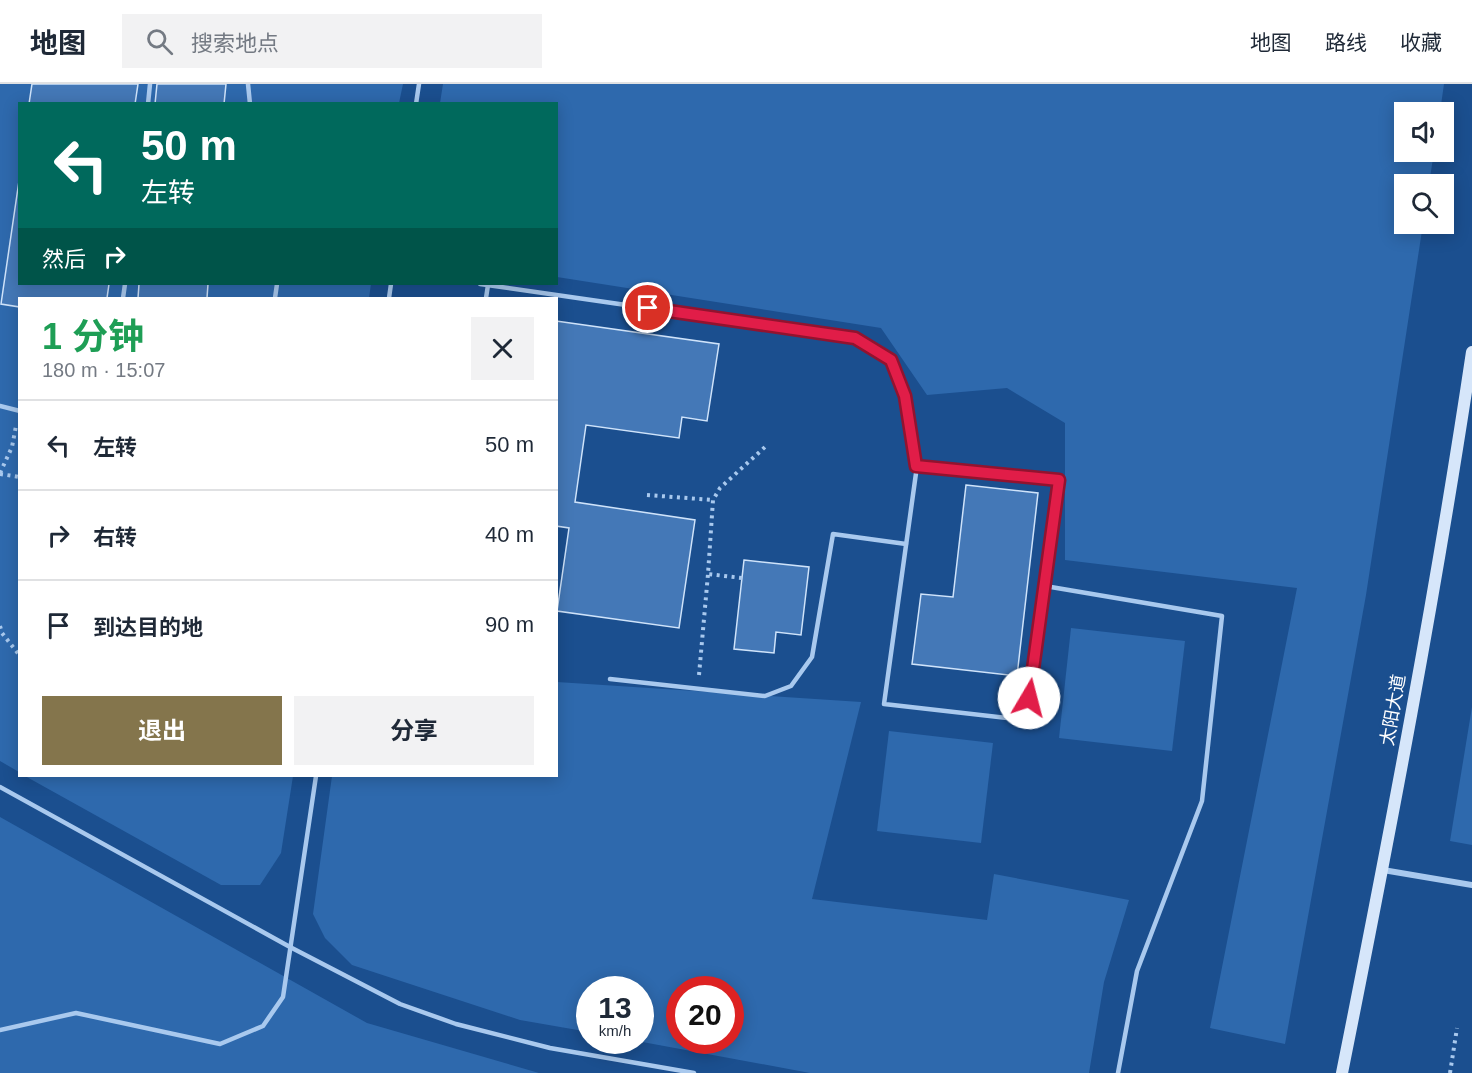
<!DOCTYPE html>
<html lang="zh">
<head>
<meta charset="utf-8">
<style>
  :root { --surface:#fff; --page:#f2f2f3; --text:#1f2937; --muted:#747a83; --line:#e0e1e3; --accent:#84754c }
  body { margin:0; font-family:Arial,"Noto Sans SC",sans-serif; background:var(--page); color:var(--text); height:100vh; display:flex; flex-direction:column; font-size:22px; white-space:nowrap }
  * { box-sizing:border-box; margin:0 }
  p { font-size:20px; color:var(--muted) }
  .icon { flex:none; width:33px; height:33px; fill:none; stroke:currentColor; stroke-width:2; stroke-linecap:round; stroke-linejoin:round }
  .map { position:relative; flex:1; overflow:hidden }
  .details { position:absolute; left:18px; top:213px; width:540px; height:480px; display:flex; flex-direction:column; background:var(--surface); border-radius:0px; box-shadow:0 3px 15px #0003 }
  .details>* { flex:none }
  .top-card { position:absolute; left:18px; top:18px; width:540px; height:183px; border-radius:0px; box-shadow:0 3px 15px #0003; background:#00695c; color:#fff; overflow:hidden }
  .fabs { position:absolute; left:1394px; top:18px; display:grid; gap:12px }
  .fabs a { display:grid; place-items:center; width:60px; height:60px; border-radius:0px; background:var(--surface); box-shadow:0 3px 15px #0003; font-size:30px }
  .speed { position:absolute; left:576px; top:892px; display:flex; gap:12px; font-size:30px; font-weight:700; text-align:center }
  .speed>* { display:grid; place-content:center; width:78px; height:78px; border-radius:50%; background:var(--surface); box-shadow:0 3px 15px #0003; line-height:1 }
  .speed small { font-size:15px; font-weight:400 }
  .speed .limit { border:9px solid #d22; background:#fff; color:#111 }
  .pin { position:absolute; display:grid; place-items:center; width:51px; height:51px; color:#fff; margin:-26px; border:3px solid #fff; border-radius:50%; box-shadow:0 2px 6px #0007 }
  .me { position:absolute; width:66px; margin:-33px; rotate:8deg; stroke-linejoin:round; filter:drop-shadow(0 0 4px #0008) }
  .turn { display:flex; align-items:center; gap:21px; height:126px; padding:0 24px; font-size:27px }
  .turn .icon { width:78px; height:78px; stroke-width:2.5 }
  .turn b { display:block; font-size:42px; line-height:51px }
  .then { display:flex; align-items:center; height:57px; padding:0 24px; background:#0003; gap:12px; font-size:22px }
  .round { display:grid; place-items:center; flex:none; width:63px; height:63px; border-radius:0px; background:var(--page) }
  .summary { display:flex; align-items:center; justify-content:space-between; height:102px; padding:0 24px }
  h1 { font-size:36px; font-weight:700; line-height:45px; color:#1e9e55 }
  .button { display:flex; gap:12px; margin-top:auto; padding:12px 24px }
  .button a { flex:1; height:69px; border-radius:0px; background:var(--accent); color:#fff; font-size:24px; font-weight:700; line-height:69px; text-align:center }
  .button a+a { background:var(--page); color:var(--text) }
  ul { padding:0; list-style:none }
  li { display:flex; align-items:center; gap:18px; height:90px; padding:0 24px; border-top:2px solid var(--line) }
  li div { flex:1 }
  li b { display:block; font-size:22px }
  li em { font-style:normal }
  header { display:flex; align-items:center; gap:36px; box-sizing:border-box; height:84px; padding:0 30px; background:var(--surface); border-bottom:2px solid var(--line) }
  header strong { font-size:28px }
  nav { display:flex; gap:33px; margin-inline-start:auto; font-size:21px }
  .search { width:420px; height:54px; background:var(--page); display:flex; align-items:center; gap:15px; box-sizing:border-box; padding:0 21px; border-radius:0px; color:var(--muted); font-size:22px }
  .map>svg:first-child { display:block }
</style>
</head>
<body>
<header>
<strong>地图</strong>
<div class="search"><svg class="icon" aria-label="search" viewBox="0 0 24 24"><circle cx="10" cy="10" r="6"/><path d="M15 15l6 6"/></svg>搜索地点</div>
<nav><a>地图</a><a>路线</a><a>收藏</a></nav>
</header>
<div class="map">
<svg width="1472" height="989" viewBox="0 0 1472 989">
  <rect width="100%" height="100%" fill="#1b4f8f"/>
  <g fill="#2e69ad" fill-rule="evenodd">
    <polygon points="0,0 403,0 399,19 20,20 20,200 371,200 369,214 20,214 19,688 0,677"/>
    <polygon points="443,0 1444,0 1440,28 1404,28 1404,68 1434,68 1429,100 1404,100 1404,140 1423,140 1366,511 1285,960 1210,944 1297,504 1065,476 1065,339 1007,304 927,311 881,244 557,193 556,20 440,19"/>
    <polygon points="1071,544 1185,557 1172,667 1059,654"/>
    <path d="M557 598 861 618 812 815 987 836 994 790 1129 816 1104 898 1089 989H810L637 957H640V906H590L589 948 520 936 352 881 325 854 313 830 332 692H556ZM680 906H730V957H680Z"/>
    <polygon points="1472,623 1472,761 1450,757"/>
    <polygon points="889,647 993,659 981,759 877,747"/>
    <polygon points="25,692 293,692 281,769 260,801 221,801"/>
    <polygon points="0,733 367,939 539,989 0,989"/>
  </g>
  <g fill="#4478b7" stroke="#cfe3fa" stroke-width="1.5">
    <polygon points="32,0 138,0 135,20 29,20"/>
    <polygon points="157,0 226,0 224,20 155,20"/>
    <polygon points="20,90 20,200 109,200 107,214 20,214 20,223 1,220"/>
    <polygon points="139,200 208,200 207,214 138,214"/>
    <polygon points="556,237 719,260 707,337 682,333 679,354 586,341 575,418 695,436 679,544 557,527 569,444 556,442"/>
    <polygon points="966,401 1038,409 1017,592 912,580 921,510 953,513"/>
    <polygon points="744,476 809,483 801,551 776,548 774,569 734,565"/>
  </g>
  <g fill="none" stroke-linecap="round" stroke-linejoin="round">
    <g stroke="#a9c9ee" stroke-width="4" stroke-dasharray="3 4.5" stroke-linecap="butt">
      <polyline points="0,389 12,363 16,342"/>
      <polyline points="0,390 20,393"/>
      <polyline points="647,411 713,416"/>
      <polyline points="742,494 708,490 713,416 720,404 765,363"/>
      <polyline points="0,542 2,549 20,572"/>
      <polyline points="699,591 708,490"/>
      <polyline points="1450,989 1457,944"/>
    </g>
    <g stroke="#a9c9ee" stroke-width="4.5">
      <polyline points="248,0 250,20"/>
      <polyline points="148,20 150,0"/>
      <polyline points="416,20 419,0"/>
      <polyline points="480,200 855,254 891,276 905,312 917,382 1059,397 1045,502 1222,532 1202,717 1137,887 1118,989"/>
      <polyline points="123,214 125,200"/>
      <polyline points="275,214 277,200"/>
      <polyline points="389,214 391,200"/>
      <polyline points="486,214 488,201"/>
      <polyline points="0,322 20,327"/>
      <polyline points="917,382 884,620 1025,636 1045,502"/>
      <polyline points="610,595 765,612 791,602 812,573 833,450 906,460"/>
      <polyline points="0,703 290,863 400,920 456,940 550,964 694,989"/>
      <polyline points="0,946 76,929 220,960 263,942 283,913 316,692"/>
    </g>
    <polyline stroke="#a9c9ee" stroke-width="6" points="1383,786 1472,801"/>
    <path stroke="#d6e6fa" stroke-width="12" d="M1342 989C1390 749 1436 509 1472 268"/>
  </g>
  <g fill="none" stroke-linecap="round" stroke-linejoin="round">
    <defs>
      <polyline id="route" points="648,224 855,254 891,276 905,312 916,382 1059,396 1029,614"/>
    </defs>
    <use href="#route" stroke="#92132f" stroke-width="15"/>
    <use href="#route" stroke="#e11d48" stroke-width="10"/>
  </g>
  <g text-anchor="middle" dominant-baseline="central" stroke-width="6" stroke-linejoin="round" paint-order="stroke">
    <g font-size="18" fill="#fff" stroke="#1b4f8f">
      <text transform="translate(1393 626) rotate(-80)">太阳大道</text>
    </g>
  </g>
</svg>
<div class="fabs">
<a><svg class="icon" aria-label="sound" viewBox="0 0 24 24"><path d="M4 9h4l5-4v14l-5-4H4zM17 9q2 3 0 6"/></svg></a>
<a><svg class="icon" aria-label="search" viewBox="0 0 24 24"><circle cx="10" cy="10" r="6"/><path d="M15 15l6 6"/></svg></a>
</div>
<div class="speed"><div>13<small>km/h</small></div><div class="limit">20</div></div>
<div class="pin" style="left:648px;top:224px;background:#d93025"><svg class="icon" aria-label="arrive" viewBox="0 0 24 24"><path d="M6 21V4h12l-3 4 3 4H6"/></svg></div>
<svg class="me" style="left:1029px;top:614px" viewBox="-20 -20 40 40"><circle r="19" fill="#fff"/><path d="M0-13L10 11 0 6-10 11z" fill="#e11d48"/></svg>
<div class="top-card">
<div class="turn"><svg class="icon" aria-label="left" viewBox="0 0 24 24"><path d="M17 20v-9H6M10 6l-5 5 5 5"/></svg><div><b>50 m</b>左转</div></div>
<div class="then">然后<svg class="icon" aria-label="right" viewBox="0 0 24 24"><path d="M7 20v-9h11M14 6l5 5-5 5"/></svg></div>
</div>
<section class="details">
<div class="summary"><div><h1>1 分钟</h1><p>180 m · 15:07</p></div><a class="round"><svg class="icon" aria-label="close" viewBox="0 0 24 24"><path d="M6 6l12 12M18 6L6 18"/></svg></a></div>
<ul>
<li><svg class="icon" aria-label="left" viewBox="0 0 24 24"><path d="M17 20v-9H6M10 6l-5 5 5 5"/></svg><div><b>左转</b></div><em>50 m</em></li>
<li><svg class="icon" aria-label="right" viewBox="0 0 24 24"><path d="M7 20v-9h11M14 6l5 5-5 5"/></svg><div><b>右转</b></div><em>40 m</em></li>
<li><svg class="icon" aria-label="arrive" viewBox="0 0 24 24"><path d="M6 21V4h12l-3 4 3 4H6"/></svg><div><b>到达目的地</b></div><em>90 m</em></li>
</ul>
<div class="button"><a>退出</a><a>分享</a></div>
</section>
</div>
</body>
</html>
